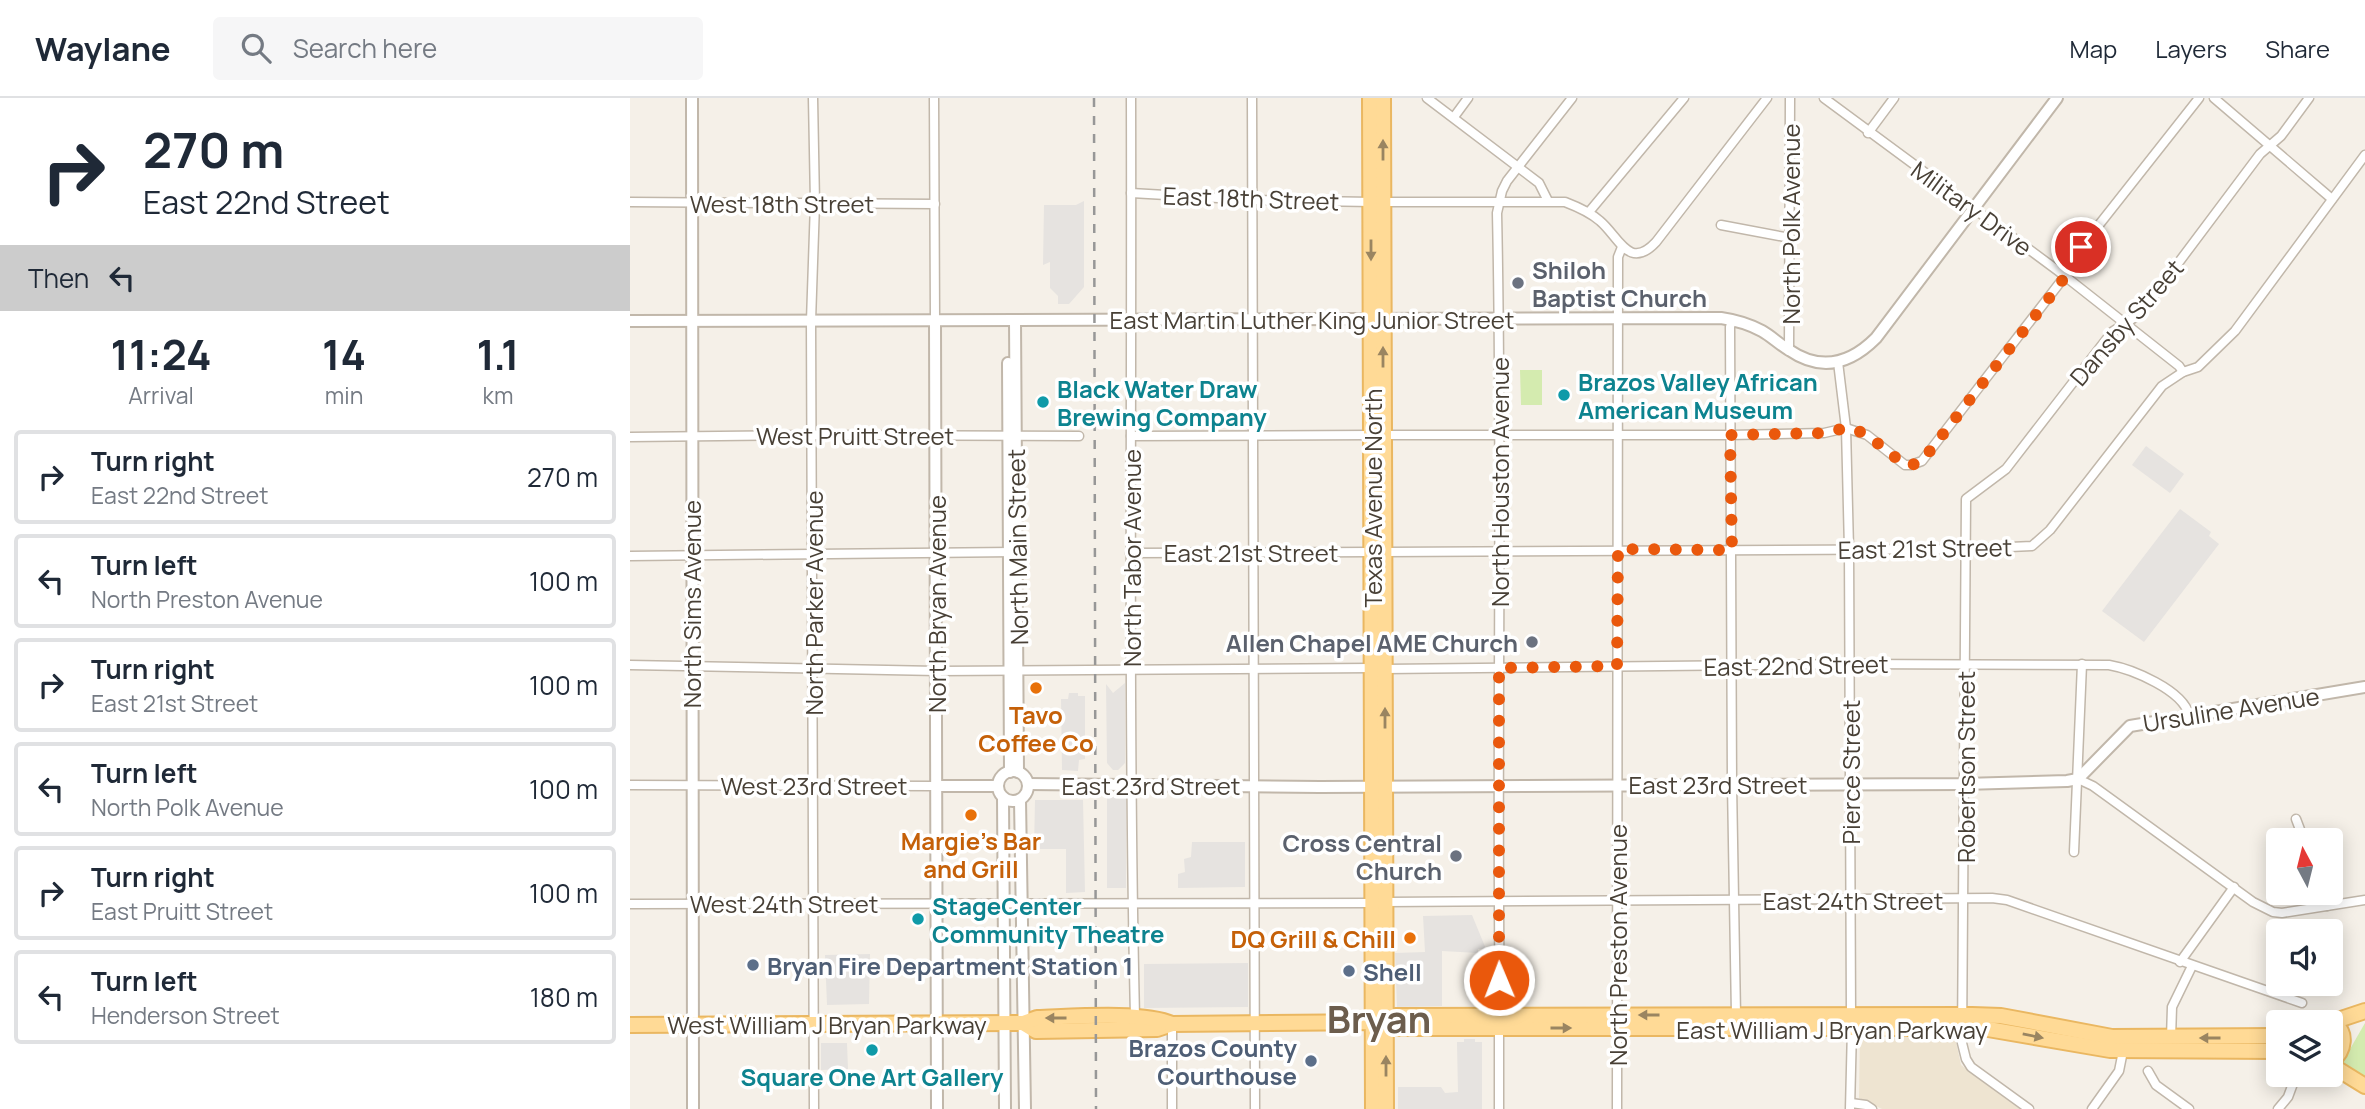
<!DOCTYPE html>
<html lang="en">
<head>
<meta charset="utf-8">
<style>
  :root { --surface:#fff; --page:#f6f6f7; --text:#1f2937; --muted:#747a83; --line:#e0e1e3 }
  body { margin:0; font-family:Manrope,sans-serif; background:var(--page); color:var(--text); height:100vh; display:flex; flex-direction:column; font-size:26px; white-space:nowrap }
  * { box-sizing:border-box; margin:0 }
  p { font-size:23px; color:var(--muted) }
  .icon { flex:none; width:38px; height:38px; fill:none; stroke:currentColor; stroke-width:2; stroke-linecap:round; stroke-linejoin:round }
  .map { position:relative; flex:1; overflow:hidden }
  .drawer { display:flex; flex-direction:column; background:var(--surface); width:630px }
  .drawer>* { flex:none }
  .banner { background:#fff; color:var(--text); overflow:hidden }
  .needle { width:46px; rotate:353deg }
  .buttons { position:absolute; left:1636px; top:730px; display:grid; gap:14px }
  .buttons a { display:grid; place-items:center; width:77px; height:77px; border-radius:7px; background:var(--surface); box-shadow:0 4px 18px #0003; font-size:35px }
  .pin { position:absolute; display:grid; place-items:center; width:60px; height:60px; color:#fff; margin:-30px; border:4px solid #fff; border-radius:50%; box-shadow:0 2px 7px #0007 }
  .me { position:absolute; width:77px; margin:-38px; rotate:359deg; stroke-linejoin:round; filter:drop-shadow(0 0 5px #0008) }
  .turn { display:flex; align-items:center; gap:24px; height:147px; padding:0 28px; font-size:32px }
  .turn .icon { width:91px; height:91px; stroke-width:2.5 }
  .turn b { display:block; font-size:49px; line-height:60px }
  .then { display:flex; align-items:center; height:66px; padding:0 28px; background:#0003; gap:14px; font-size:26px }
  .eta { display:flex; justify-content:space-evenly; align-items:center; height:119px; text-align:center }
  .eta b { font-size:42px; font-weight:700; line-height:49px }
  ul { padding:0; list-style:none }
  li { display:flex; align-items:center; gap:21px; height:94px; margin:0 14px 10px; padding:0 14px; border:4px solid var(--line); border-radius:7px }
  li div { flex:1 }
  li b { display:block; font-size:26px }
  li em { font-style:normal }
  header { display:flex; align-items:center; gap:42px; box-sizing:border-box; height:98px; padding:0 35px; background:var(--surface); border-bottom:2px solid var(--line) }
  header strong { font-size:33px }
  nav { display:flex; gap:38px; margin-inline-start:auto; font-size:24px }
  .search { width:490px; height:63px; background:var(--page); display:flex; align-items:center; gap:18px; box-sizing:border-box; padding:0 24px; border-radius:7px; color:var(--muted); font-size:26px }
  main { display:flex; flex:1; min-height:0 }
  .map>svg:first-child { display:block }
</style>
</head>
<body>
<header>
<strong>Waylane</strong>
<div class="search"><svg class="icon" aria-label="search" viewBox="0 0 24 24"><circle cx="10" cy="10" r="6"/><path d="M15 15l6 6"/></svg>Search here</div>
<nav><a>Map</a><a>Layers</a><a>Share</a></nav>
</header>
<main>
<section class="drawer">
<div class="banner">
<div class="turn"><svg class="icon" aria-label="right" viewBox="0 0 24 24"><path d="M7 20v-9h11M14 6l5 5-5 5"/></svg><div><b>270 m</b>East 22nd Street</div></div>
<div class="then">Then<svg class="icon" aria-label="left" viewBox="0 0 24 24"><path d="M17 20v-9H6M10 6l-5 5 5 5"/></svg></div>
</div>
<div class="eta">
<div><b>11:24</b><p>Arrival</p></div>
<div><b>14</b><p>min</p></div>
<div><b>1.1</b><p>km</p></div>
</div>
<ul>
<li><svg class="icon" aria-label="right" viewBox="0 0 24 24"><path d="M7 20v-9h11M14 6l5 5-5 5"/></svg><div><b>Turn right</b><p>East 22nd Street</p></div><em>270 m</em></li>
<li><svg class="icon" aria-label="left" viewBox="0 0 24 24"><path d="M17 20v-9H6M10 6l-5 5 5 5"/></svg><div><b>Turn left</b><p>North Preston Avenue</p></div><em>100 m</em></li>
<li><svg class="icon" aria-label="right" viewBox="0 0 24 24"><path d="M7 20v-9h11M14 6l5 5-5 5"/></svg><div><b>Turn right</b><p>East 21st Street</p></div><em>100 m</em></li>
<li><svg class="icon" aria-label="left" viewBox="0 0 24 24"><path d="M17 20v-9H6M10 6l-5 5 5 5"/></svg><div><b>Turn left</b><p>North Polk Avenue</p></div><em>100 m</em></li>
<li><svg class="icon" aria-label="right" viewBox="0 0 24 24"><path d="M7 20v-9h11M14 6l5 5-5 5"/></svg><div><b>Turn right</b><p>East Pruitt Street</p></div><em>100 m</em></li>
<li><svg class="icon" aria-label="left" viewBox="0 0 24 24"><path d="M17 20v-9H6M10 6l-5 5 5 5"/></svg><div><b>Turn left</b><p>Henderson Street</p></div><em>180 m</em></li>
</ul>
</section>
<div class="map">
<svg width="1735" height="1011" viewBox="0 0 1735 1011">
  <rect width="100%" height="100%" fill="#f5f0e8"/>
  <polygon fill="#eee4d1" points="1324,935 1331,967 1390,1011 1252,1011 1229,1000 1230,936"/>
  <g fill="#d4ebaf">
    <polygon points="890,272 912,272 912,307 891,307"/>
    <polygon points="1735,925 1735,981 1712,965"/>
  </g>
  <g fill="#e6e3e0">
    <polygon points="454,103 454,189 439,206 428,206 428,198 420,190 420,164 413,167 414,107 446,107"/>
    <polygon points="1516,348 1554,376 1540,395 1502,367"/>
    <polygon points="1550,411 1581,434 1579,438 1589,446 1514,544 1472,513"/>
    <polygon points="495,585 495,665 488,672 483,672 477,665 476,586 483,595"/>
    <polygon points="439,595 448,595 448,598 455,598 455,661 449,662 448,673 432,672 431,601 438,601"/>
    <rect x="477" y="699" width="19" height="91"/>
    <polygon points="405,702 453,702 455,794 436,795 436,751 404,751"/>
    <polygon points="562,744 615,744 615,789 548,790 548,776 555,774 554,761 561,759"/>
    <polygon points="842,817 856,851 848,851 848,855 812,853 812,908 767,909 765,855 795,854 793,818"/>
    <polygon points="240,856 239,906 197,907 195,857"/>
    <polygon points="618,865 618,909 514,910 514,866"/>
    <polygon points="834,941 845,941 845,944 852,944 852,1011 768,1011 768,989 811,989 815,995 828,994 827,946 827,944 834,944"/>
    <polygon points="191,945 217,945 218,971 191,972"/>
  </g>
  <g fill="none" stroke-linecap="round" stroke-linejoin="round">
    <defs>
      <g id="minor">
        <polyline points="183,0 185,105 181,223 184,1011"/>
        <polyline points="304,0 305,223"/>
        <path d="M501 0C502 306 498 613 505 919"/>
        <polyline points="622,0 625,1011"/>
        <polyline points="797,0 909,85 918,103"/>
        <polyline points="1194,0 1431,175 1549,268 1553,274"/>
        <polyline points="1584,0 1702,101"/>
        <polyline points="824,19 838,0"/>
        <polyline points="1238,35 1264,0"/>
        <polyline points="501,95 623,102 742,104"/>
        <polyline points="0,104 305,106"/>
        <path d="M754 104H935C948 109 960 114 970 123 989 139 999 173 1026 144L1137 0"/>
        <polyline points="959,114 1054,0"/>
        <polyline points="1091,127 1160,140"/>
        <polyline points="1431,175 1569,0"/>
        <polyline points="1102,222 1100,229 1102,686 1106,917"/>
        <polyline points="1159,253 1160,0"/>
        <polyline points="1208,264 1216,330 1219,451 1221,917"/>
        <polyline points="754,337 1100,337 1194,335 1216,330 1237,337 1275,367 1281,367 1292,363 1435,178"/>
        <polyline points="501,338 741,337"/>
        <polyline points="0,339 183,337 449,338"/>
        <polyline points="755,454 1336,451 1402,448 1420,432 1532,288 1553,274 1568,269 1605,233 1735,57"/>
        <polyline points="500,455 742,454"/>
        <polyline points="0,458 384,454"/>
        <polyline points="0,567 307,573 742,570"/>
        <path d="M755 571 1220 566 1479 567C1502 571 1553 592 1559 617"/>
        <polyline points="1448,681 1463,688 1623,804 1643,814 1652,815 1735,802"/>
        <polyline points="0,687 306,688"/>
        <polyline points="1666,721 1674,742"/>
        <polyline points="1444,754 1452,566"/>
        <polyline points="1693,794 1697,808"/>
        <polyline points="756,804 1362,800 1377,802 1672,905"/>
        <polyline points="0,806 743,805"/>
        <polyline points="1550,864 1604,789"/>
        <path d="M870 918C866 650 873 383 867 115L872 93 877 83 942 0"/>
        <polyline points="1541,940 1542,909 1562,868"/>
        <polyline points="1518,973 1526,987 1559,1011"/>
        <polyline points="1221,1005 1236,1007 1242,1011"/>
        <polyline points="542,1011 542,926"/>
        <polyline points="869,1011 869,930"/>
        <polyline points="987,1011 988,159 992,149"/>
        <polyline points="1220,1011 1222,930"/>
        <polyline points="1399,1011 1341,969 1336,961 1332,945 1336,401 1376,371 1482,234 1510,216 1630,56 1651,38 1679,0"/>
        <polyline points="1462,1011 1489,973 1493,953"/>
        <polyline points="1648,1011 1658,999 1665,980"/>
      </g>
      <g id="tertiary">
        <polyline points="62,0 63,1011"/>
        <path d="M0 223C364 225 727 218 1091 220 1105 222 1119 226 1132 233 1141 238 1149 246 1159 252 1191 274 1220 266 1246 240L1427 0"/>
        <polyline points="305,223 307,1011"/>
        <polyline points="385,223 388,674"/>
        <polyline points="378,265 380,674"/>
        <circle cx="383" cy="688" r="15"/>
        <polyline points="398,686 690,689 1334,686 1437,683 1448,681 1500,628 1735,589"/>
        <polyline points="306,688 368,688"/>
        <polyline points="373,699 375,1011"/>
        <polyline points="390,702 395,1011"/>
      </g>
      <g id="primary">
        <polyline points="740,0 743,1011"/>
        <polyline points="753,0 756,1011"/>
        <polyline points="756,924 765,930 1352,930 1480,952 1648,953"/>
        <polyline points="1678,924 1691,921 1702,924 1735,913"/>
        <polyline points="393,925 406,933 527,931 542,926 756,924 765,918 1342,917 1371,918 1482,939 1648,938"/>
        <path d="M0 927 393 925 407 920C441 919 513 913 542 926"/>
        <path d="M1701 964C1715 953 1718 934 1702 924"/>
        <polyline points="1701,967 1735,988"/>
      </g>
    </defs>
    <use href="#minor" stroke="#c1b7aa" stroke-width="11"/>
    <use href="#tertiary" stroke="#c1b7aa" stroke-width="14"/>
    <use href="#primary" stroke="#eab761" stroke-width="18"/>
    <use href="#minor" stroke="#fff" stroke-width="8"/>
    <use href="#tertiary" stroke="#fff" stroke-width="10"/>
    <use href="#primary" stroke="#ffda96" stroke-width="14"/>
    <polyline stroke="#979797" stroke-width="2.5" stroke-dasharray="9 9" stroke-linecap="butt" points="464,0 466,1011"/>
  </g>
  <defs><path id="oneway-solid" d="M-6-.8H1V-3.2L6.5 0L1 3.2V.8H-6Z" transform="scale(1.75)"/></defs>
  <g fill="#9a8561">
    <use href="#oneway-solid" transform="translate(753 52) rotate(-90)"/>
    <use href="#oneway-solid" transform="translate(741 152) rotate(90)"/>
    <use href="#oneway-solid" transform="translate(753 259) rotate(-90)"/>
    <use href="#oneway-solid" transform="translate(755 620) rotate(-90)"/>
    <use href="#oneway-solid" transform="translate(1019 917) rotate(180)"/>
    <use href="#oneway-solid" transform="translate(426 920) rotate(180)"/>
    <use href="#oneway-solid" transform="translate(931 930)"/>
    <use href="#oneway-solid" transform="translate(1403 938) rotate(11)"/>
    <use href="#oneway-solid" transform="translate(1580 940) rotate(180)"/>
    <use href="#oneway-solid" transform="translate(756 968) rotate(-90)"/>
  </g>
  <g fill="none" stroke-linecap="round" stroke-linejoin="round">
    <polyline stroke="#ea580c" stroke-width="12" stroke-dasharray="0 21.6" points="869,882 869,570 987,568 988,451 1102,452 1100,337 1194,335 1216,330 1226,332 1237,337 1275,367 1287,366 1292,363 1430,186 1435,178 1431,175 1451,149"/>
  </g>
  <g fill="#6b7280" stroke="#fff" stroke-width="2.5">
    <circle cx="888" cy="185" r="7"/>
    <circle cx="902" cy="544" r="7"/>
    <circle cx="826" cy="758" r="7"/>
  </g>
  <g fill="#0f9aa8" stroke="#fff" stroke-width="2.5">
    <circle cx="934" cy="297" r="7"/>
    <circle cx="413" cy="304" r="7"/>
    <circle cx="288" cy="821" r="7"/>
    <circle cx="242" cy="952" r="7"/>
  </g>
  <g fill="#e8710a" stroke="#fff" stroke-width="2.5">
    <circle cx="406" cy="590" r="7"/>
    <circle cx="341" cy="717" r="7"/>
    <circle cx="780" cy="840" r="7"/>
  </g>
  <g fill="#5c6f8a" stroke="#fff" stroke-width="2.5">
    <circle cx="123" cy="867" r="7"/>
    <circle cx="719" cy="873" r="7"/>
    <circle cx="681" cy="963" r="7"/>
  </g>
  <g text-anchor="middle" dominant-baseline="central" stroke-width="7" stroke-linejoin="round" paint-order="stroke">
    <g font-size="24" fill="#484036" stroke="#fff">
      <text transform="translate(621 100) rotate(2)">East 18th Street</text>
      <text x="152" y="105">West 18th Street</text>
      <text transform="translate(1342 110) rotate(36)">Military Drive</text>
      <text transform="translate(1160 126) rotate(-90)">North Polk Avenue</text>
      <text x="682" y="221">East Martin Luther King Junior Street</text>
      <text transform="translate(1496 224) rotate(-49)">Dansby Street</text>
      <text x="225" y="337">West Pruitt Street</text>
      <text transform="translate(869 384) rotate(-90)">North Houston Avenue</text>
      <text transform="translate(742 400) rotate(-90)">Texas Avenue North</text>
      <text transform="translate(387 449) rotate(-91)">North Main Street</text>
      <text transform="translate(1295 450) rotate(-1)">East 21st Street</text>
      <text x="621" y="454">East 21st Street</text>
      <text transform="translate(501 460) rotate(-90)">North Tabor Avenue</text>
      <text transform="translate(183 505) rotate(-90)">North Parker Avenue</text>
      <text transform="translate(61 506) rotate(-90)">North Sims Avenue</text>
      <text transform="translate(306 506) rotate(-90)">North Bryan Avenue</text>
      <text transform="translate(1166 567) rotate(-1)">East 22nd Street</text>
      <text transform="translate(1601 611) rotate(-9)">Ursuline Avenue</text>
      <text transform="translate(1335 669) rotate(-90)">Robertson Street</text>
      <text transform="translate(1220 674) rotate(-90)">Pierce Street</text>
      <text x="1088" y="686">East 23rd Street</text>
      <text x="184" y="687">West 23rd Street</text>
      <text x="521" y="687">East 23rd Street</text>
      <text x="1223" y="802">East 24th Street</text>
      <text x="154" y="805">West 24th Street</text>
      <text transform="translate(987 847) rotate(-90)">North Preston Avenue</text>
      <text x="197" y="926">West William J Bryan Parkway</text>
      <text x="1202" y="931">East William J Bryan Parkway</text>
    </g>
    <g font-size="24" font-weight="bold" fill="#5b616d" stroke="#fff" text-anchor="end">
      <text x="902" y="171" text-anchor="start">Shiloh<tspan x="902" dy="28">Baptist Church</tspan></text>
      <text x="888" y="544">Allen Chapel AME Church</text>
      <text x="812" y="744">Cross Central<tspan x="812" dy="28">Church</tspan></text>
    </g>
    <g font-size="24" font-weight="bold" fill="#0d838f" stroke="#fff" text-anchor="start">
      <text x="948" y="283">Brazos Valley African<tspan x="948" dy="28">American Museum</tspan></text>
      <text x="427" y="290">Black Water Draw<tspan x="427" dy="28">Brewing Company</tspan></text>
      <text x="302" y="807">StageCenter<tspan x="302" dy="28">Community Theatre</tspan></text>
      <text x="242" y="978" text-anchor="middle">Square One Art Gallery</text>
    </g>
    <g font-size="24" font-weight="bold" fill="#c56008" stroke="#fff">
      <text x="406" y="616">Tavo<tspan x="406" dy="28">Coffee Co</tspan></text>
      <text x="341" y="742">Margie's Bar<tspan x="341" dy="28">and Grill</tspan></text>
      <text x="766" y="840" text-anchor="end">DQ Grill &amp; Chill</text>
    </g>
    <g font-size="24" font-weight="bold" fill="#4e5e75" stroke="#fff" text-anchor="start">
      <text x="137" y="867">Bryan Fire Department Station 1</text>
      <text x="733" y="873">Shell</text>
      <text x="667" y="949" text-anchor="end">Brazos County<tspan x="667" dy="28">Courthouse</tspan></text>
    </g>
    <g font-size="38" font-weight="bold" fill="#6c5d4d" stroke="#fff">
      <text x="749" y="920">Bryan</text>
    </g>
  </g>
</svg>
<div class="buttons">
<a><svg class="needle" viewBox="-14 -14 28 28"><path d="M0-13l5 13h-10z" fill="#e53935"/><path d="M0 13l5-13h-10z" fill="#747a83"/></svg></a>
<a><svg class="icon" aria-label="sound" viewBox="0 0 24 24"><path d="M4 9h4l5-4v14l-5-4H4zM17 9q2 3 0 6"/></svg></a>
<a><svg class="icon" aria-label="layers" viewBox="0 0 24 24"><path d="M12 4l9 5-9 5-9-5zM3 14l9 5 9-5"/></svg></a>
</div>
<div class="pin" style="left:1451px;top:149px;background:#d93025"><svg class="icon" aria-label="arrive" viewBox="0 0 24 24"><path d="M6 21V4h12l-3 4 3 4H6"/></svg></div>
<svg class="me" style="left:869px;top:882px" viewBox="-20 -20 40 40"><circle r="17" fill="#ea580c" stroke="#fff" stroke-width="3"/><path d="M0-11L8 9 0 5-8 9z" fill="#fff"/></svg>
</div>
</main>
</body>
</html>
